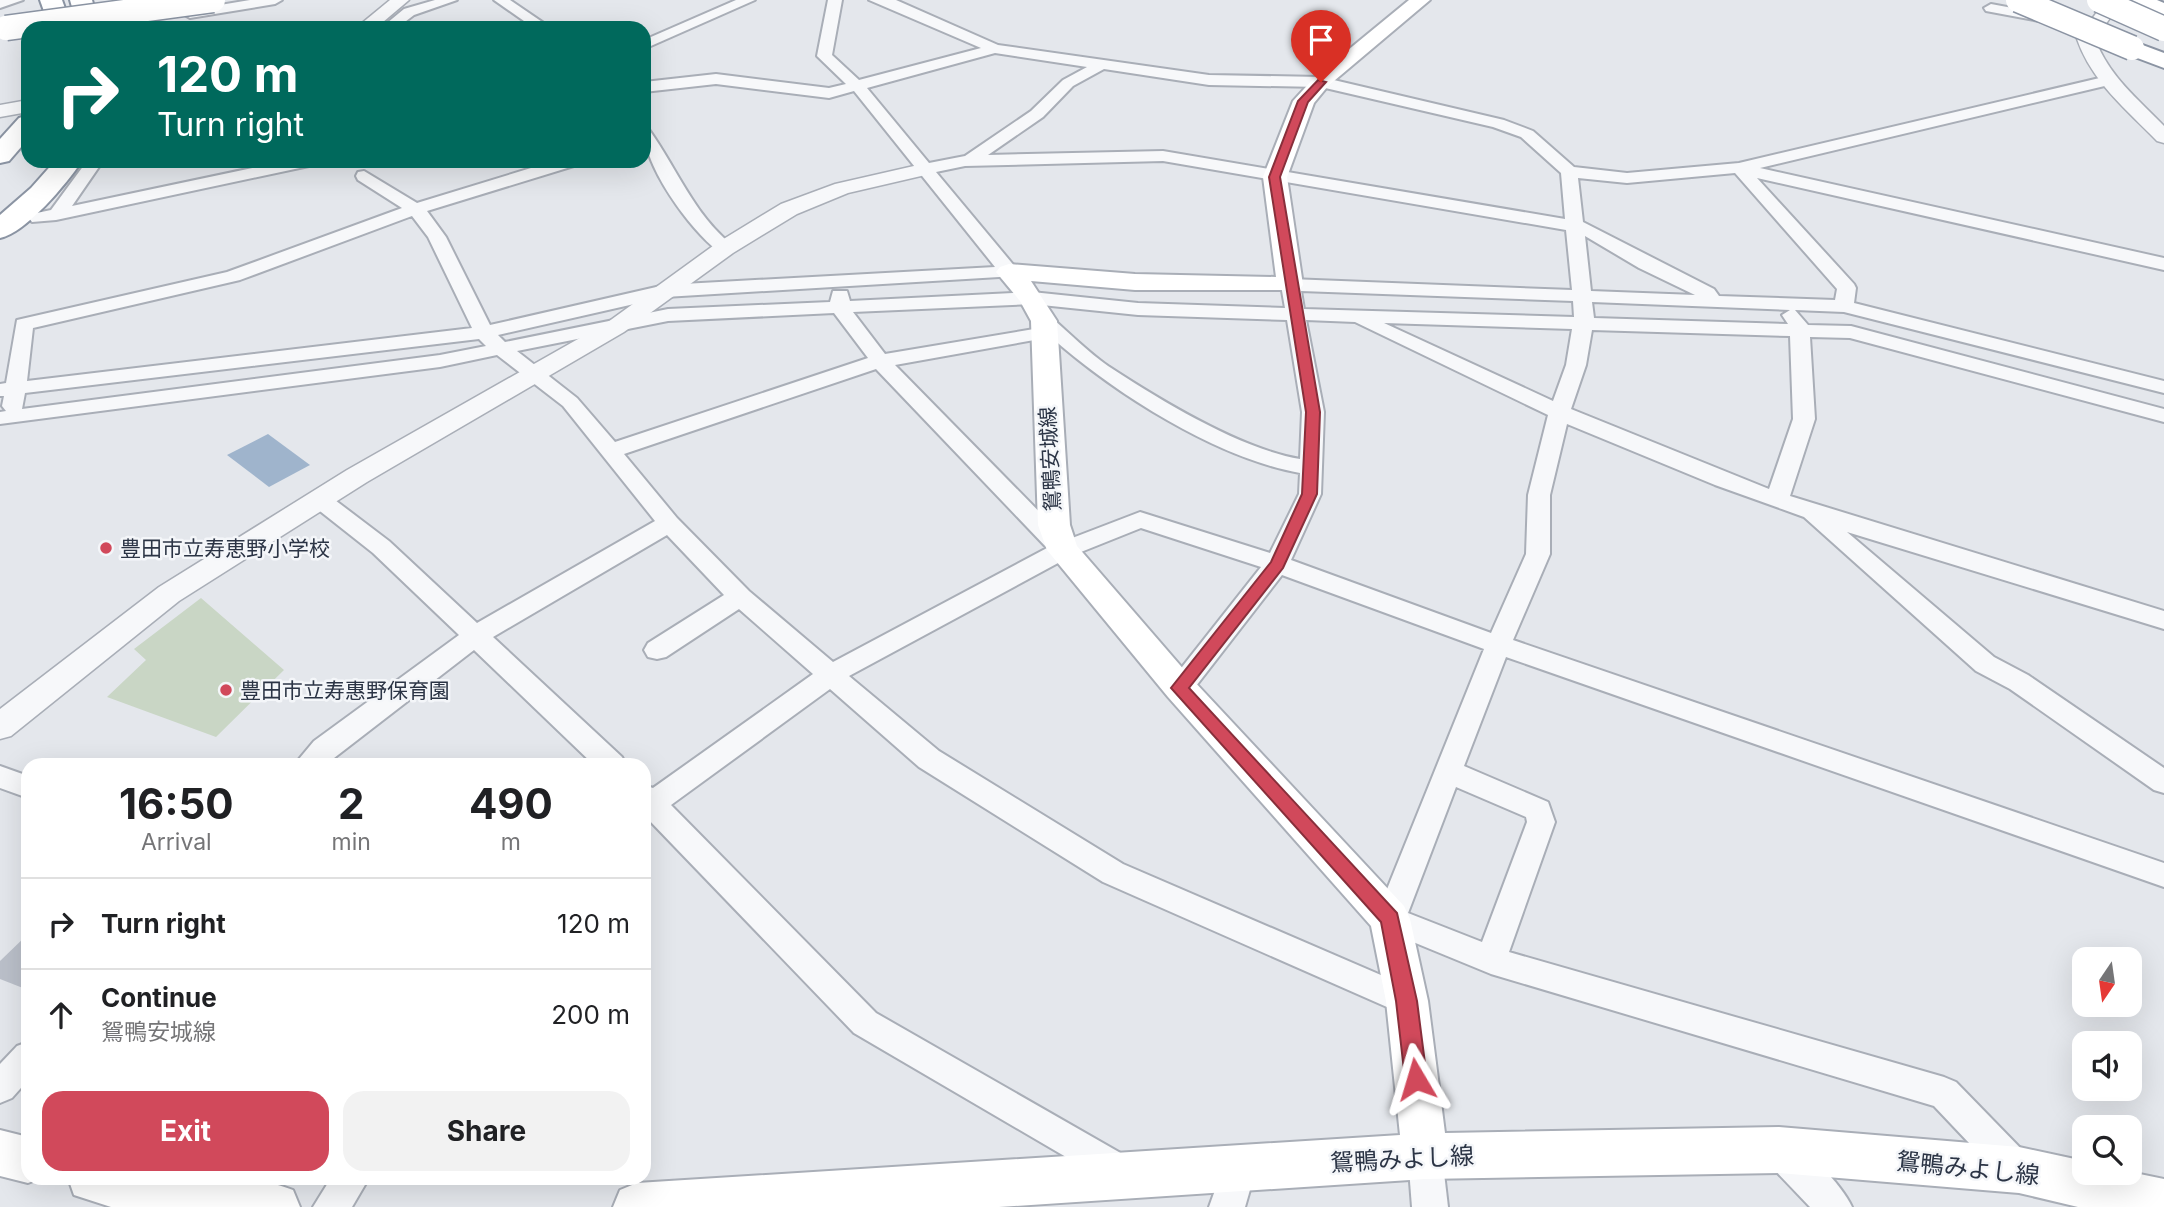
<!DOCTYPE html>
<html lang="en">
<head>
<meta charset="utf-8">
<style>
  :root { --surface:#fff; --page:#f2f2f2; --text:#202124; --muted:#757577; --line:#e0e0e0; --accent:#d1495b }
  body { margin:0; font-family:Inter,"Noto Sans JP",sans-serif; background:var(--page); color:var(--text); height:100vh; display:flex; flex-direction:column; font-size:26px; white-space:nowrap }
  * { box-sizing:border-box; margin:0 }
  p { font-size:23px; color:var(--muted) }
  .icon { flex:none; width:38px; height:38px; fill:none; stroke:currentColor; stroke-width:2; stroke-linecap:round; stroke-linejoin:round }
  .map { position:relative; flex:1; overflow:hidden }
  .sheet { position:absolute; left:21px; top:758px; width:630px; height:427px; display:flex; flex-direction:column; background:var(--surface); border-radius:21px; box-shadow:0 7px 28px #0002 }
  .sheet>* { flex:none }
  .top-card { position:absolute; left:21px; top:21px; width:630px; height:147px; border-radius:21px; box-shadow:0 7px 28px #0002; background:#00695c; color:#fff; overflow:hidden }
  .needle { width:46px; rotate:193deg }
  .buttons { position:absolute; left:2072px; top:947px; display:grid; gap:14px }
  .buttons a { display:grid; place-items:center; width:70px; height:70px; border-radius:14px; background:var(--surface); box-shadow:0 7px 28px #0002; font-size:35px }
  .pin { position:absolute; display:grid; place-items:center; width:60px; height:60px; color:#fff; margin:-72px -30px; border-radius:50% 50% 50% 0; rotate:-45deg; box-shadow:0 0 7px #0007 }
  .pin .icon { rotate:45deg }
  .me { position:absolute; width:77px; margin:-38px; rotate:353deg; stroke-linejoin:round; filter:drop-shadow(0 0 5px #0008) }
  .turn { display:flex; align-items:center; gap:24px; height:147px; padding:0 21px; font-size:32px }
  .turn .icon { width:91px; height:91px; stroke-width:2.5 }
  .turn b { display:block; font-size:49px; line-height:60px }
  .eta { display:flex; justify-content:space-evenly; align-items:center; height:119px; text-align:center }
  .eta b { font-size:42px; font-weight:700; line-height:49px }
  .button { display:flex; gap:14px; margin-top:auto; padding:14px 21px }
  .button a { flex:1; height:80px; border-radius:21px; background:var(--accent); color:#fff; font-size:28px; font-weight:700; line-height:80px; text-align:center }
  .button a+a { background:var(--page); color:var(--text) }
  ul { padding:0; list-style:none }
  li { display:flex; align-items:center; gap:21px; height:91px; padding:0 21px; border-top:2px solid var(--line) }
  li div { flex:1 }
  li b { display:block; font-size:26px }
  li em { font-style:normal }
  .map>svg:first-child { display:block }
</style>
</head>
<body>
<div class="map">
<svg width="2164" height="1207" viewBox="0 0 2164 1207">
  <rect width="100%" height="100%" fill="#e4e7ec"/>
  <polygon fill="#c9d6c5" points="201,598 284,670 216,737 107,697 146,660 134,649"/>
  <polygon fill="#9fb4cc" points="268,434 310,465 269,487 227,455"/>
  <polygon fill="#bbc0ca" points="28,934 28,990 0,979 0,961"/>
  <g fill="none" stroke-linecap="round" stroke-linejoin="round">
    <defs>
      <g id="minor">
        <polygon points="0,0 23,0 0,8"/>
        <polygon points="250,0 282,0 275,4 190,18 183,14 190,10"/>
        <polygon points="435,0 457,0 414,15 397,28 381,28 404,9"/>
        <polygon points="494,0 510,0 551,28 534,28"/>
        <polygon points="736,0 755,0 644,49 644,40"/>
        <path d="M828 0H842L832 55 859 80 981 48 869 0H896L998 45 1209 75 1321 77 1504 120 1533 131 1574 167 1627 173 1739 163 2108 76 2113 78V84L1760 168 2164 258V270L1757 178 1854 284 1856 288 1854 303 2164 381V393L1844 312 1795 310 1808 325 1851 326 2164 409V422L1850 338 1810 337 1815 419 1790 496 2164 611V629L1847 532 1994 657 2028 675 2164 768V793L2154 790 2010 689 1976 671 1804 517 1715 485 1567 424 1550 495V554L1513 640 2164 863V887L1506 657 1464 766 1548 802 1555 822 1509 952 1944 1077 1956 1082 2029 1157 2034 1169 2029 1181 2017 1186 2005 1181 1934 1106 1491 974 1379 928 1375 919 1484 649 1282 575 1189 695 1180 698 1171 695 1167 688 1171 681 1261 567 1141 528 1071 556 849 676 939 751 1123 864 1418 991 1423 1001 1418 1011 1407 1015 1396 1011 1103 882 919 767 830 689 671 805 876 1013 1131 1159 1136 1171 1131 1183 1119 1188 854 1033 648 819 644 820V785L653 788 813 674 739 609 666 657 657 659 648 657 644 650 648 643 724 595 667 535 493 637 622 757 626 765H594L474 650 325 765H294L314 741 459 635 373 553 311 504 308 499 311 494H327L389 541 477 623 655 521 563 406 497 355 440 367 0 424V412L6 411 2 406 4 396H0V384L6 383 17 320 227 272 402 208 358 180 356 176 358 172 364 171 417 203 554 161H579L577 165 427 211 446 237 490 325 665 285 995 267 854 91 829 98 716 84 644 92V82L716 74 829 88 846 84 817 56ZM995 53 1087 67 1063 80 1031 111 965 156 929 163 867 88ZM1104 69 1209 85 1321 87 1493 127 1521 137 1561 173 1565 219 1163 151 988 155 1043 117 1073 86ZM1163 161 1566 230 1572 290 1290 279 1281 285 1285 308 1138 303 1032 292 850 301 847 291H833L830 302 668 309 505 342 498 335 665 297 1016 276 1018 272 1016 268 936 172 965 166ZM1735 173 1837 289 1835 300 1719 296 1714 289 1583 222 1578 178 1627 183ZM412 216 428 237 472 328 27 381 33 328 240 280ZM1585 236 1639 268 1695 295 1591 291ZM1301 291 1573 301 1574 317 1304 309ZM1592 302 1790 310 1782 315 1788 324 1594 318ZM1032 304 1138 315 1287 320 1302 412 1300 459C1240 449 1160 400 1108 366 1088 352 1069 333 1051 317H1037L1034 321 1040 328 885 354 853 312ZM834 313 868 358 615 442 577 398 517 351 668 321ZM1306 320 1355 322 1548 415 1528 495 1526 554 1491 633 1291 560 1321 494 1324 412ZM1384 323 1572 329 1566 365 1553 401ZM1592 330 1790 336 1793 419 1769 489 1571 409 1586 365ZM1051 337C1114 393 1216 458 1300 473L1299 494 1270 553 1140 512 1067 540 895 365ZM479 339 486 346 440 355 22 409 25 393ZM876 369 1047 548 833 662 749 591 677 518 624 454ZM1456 787 1526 817 1527 822 1482 942 1408 913Z"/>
        <polygon points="1991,4 2050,15 2057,19 2050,23 1986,11 1984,8"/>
        <path d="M644 129 650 131C677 169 694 214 731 244L734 248 731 252H719C689 228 644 167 644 129Z"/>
        <polygon points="87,161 103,161 72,206 285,161 317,161 309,166 56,220 32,222 29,218 32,214 51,210"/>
        <polygon points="0,766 28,776 28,798 0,788"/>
        <polygon points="28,1042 28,1080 12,1098 0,1103 0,1064 17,1046"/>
        <path d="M1781 1135C1803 1144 1842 1185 1852 1207H1810L1769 1164 1764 1152 1769 1140Z"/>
        <polygon points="1425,1139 1437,1144 1442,1156 1448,1207 1412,1207 1408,1156 1413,1144"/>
        <polygon points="1239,1152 1251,1157 1256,1169 1245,1207 1209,1207 1227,1157"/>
        <polygon points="331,1178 369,1178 352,1207 313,1207"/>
      </g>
      <g id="tertiary">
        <polygon points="390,0 409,0 376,28 356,28"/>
        <path d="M2106 0H2123L2095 39C2109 76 2137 98 2164 126V143L2157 141C2126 109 2092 82 2077 39Z"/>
        <polygon points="28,100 28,112 0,117 0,105"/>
        <polygon points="927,163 934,165 937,169 934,173 848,193 797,214 733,253 624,332 367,482 179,601 11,736 0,739 0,709 159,587 347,470 608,322 717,243 781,204 835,184"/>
      </g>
      <g id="secondary">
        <polygon points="1409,0 1430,0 1328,86 1314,103 1287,177 1303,285 1299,290 1135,290 1031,281 1057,321 1070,525 1077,546 1192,679 1404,906 1410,919 1428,1001 1445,1133 1779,1127 2019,1147 2084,1161 2084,1172 2130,1172 2164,1179 2164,1207 2078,1207 2019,1193 1779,1173 1425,1179 999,1207 613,1207 620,1190 637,1183 1400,1135 1386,1001 1371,926 1168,697 1047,550 1038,525 1031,321 1020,301 996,272 1000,267 1009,264 1135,274 1276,277 1263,177 1293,101 1314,78"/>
        <polygon points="0,1130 28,1137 28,1178 41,1178 28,1183 0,1176"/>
        <path d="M68 1178C129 1178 239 1168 293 1190L300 1207H111L74 1195Z"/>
      </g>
      <g id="trunk">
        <polygon points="40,0 62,0 72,28 50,28"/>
        <polygon points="70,0 92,0 100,28 78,28"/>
        <polygon points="118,0 140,0 146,28 124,28"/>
        <polygon points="28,115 28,139 9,161 0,163 0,139 19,118"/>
        <path d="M55 161H82C66 184 27 232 0 238V215L31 188Z"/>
      </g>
      <g id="motorway">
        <polygon points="2129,0 2157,0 2164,3 2164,19 2132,5"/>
        <polygon points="2132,41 2164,53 2164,68 2124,53 2120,48 2124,43"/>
      </g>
    </defs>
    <use href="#minor" stroke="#a9aeb7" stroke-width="4"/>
    <use href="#tertiary" stroke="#a9aeb7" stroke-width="3"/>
    <use href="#secondary" stroke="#a9aeb7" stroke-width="4"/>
    <use href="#trunk" stroke="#8b94a3" stroke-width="4"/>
    <use href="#motorway" stroke="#8b94a3" stroke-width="4"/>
    <use href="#minor" fill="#f7f8fa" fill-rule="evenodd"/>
    <use href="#tertiary" fill="#f7f8fa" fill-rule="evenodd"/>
    <use href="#secondary" fill="#fff" fill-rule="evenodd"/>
    <use href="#trunk" fill="#fff" fill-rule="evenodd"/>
    <use href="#motorway" fill="#fff" fill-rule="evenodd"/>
    <defs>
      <g id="motorway-bridge">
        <polyline points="2018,0 2132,48"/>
        <polyline points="2099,0 2164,29"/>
        <polyline points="6,28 213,0"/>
      </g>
    </defs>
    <use href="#motorway-bridge" stroke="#8b94a3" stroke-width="27" stroke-linecap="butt"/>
    <use href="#motorway-bridge" stroke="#fff" stroke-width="24"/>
  </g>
  <polygon fill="#d1495b" stroke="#882f3b" stroke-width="2" points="1318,80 1326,82 1308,102 1280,177 1320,412 1317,494 1283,568 1189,688 1397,913 1417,1001 1427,1079 1423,1086 1416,1089 1408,1086 1405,1079 1396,1001 1381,922 1171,688 1271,562 1302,494 1306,412 1269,177 1298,101"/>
  <g fill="#d1495b" stroke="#f4f6f9" stroke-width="2.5">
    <circle cx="106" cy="548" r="7"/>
    <circle cx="226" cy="690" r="7"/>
  </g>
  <g text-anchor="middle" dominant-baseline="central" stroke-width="5" stroke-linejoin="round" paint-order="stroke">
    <g font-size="21" fill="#2b3445" stroke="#f4f6f9">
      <text transform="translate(1050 459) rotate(-93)">鴛鴨安城線</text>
    </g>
    <g font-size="21" fill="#2b3445" stroke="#f4f6f9" text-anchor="start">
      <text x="120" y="548">豊田市立寿恵野小学校</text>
      <text x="240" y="690">豊田市立寿惠野保育園</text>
    </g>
    <g font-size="24" fill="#2b3445" stroke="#f4f6f9">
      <text transform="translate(1402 1159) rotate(-3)">鴛鴨みよし線</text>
      <text transform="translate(1968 1168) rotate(6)">鴛鴨みよし線</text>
    </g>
  </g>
</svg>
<div class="buttons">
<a><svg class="needle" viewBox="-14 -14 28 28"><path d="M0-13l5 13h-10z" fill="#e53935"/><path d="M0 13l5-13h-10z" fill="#757577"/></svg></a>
<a><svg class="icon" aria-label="sound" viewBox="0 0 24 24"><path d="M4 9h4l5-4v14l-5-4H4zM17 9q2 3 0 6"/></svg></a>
<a><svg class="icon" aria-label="search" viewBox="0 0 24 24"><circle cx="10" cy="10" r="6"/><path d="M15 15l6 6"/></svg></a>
</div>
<div class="pin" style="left:1321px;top:82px;background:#d93025"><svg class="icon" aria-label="arrive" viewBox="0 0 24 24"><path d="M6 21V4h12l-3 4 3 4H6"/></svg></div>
<svg class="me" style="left:1416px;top:1079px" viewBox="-20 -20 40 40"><path d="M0-17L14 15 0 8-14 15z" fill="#d1495b" stroke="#fff" stroke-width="4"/></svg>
<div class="top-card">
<div class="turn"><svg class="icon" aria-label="right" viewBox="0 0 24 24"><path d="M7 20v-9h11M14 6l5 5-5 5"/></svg><div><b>120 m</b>Turn right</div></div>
</div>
<section class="sheet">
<div class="eta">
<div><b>16:50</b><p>Arrival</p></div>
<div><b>2</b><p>min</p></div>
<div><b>490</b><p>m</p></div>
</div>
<ul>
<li><svg class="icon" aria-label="right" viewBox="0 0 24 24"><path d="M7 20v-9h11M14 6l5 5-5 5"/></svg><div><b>Turn right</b></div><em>120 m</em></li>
<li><svg class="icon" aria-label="ahead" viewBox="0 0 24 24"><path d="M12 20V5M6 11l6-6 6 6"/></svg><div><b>Continue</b><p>鴛鴨安城線</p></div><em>200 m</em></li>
</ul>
<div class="button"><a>Exit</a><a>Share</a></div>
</section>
</div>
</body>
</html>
